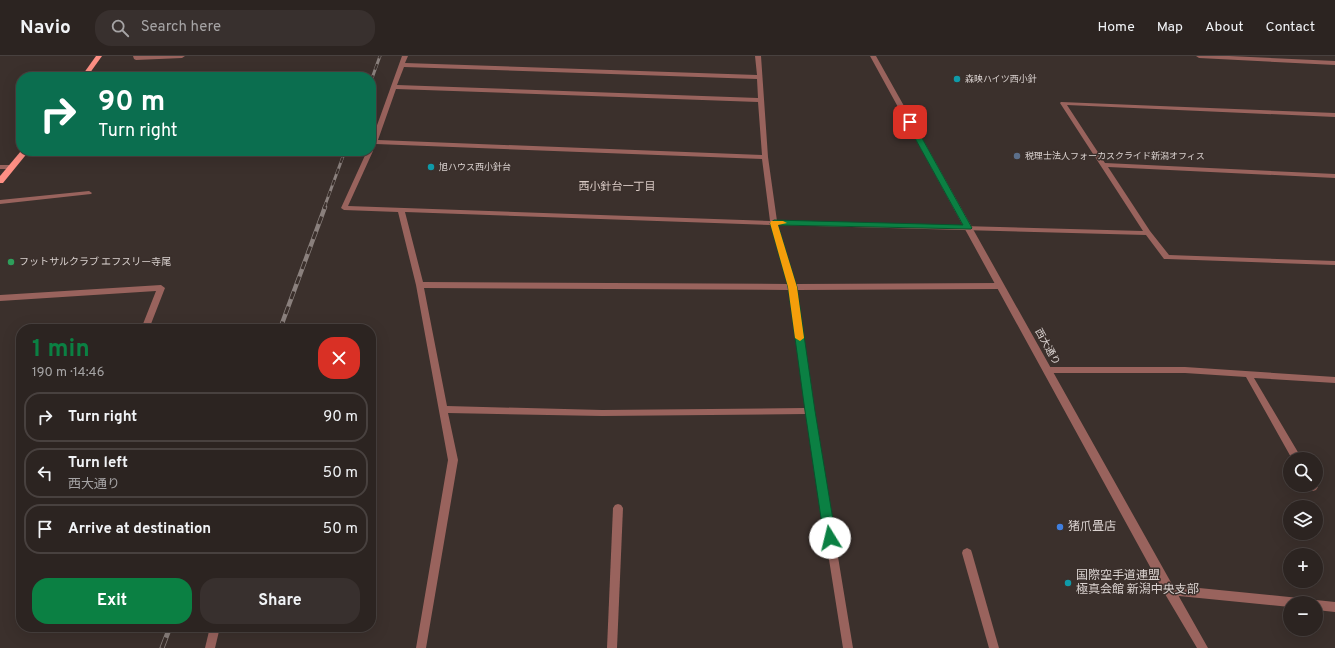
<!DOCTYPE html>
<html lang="en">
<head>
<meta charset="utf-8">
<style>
  :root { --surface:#2c2421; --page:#38302e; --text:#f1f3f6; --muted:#a6a4a5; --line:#48413f; --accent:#0b8043 }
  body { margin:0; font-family:Overpass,"Noto Sans JP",sans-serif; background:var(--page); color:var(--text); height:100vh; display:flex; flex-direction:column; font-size:15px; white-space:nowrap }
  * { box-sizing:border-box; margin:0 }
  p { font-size:13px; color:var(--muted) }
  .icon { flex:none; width:22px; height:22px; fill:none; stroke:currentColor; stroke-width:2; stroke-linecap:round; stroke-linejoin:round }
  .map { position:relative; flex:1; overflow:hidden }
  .details { position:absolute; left:16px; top:268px; width:360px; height:308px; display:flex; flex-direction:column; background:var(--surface); border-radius:16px; box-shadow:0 4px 16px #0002,0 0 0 1px var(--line) }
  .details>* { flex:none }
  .top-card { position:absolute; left:16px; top:16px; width:360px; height:84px; border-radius:16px; box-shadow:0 4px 16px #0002,0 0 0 1px var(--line); background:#0b6e4f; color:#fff; overflow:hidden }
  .buttons { position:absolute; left:1283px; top:396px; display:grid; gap:8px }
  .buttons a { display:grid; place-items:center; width:40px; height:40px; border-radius:50%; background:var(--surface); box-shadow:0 4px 16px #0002,0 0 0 1px var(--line); font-size:20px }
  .pin { position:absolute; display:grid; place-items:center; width:34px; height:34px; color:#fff; margin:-17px; border-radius:8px; box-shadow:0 2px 6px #0006 }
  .me { position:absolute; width:44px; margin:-22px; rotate:351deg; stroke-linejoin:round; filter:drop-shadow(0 0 3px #0008) }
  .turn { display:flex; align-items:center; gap:14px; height:84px; padding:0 16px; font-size:18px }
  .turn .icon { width:52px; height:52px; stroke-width:2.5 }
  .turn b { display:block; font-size:28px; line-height:34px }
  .round { display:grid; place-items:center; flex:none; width:42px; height:42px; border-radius:16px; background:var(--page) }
  .head { display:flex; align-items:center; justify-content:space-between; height:68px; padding:0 16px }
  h1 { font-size:24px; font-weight:700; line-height:30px; color:var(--accent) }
  .action { display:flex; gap:8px; margin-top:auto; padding:8px 16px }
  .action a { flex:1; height:46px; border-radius:16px; background:var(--accent); color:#fff; font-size:16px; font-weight:700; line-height:46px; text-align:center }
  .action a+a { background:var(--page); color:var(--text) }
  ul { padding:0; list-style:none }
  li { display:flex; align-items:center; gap:12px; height:50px; margin:0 8px 6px; padding:0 8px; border:2px solid var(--line); border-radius:16px }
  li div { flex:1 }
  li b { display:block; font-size:15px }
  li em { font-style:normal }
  header { display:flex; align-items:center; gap:24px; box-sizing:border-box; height:56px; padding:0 20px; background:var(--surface); border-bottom:1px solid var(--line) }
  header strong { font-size:19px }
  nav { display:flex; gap:22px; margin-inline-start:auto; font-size:14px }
  .search { width:280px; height:36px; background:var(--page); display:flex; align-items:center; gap:10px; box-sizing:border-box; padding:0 14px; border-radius:16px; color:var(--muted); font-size:15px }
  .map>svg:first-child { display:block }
</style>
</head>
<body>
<header>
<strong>Navio</strong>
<div class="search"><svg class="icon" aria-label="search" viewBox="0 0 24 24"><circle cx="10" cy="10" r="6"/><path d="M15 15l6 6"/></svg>Search here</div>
<nav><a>Home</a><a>Map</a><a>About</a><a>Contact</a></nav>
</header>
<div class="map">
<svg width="1335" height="592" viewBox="0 0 1335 592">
  <rect width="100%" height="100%" fill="#3b302c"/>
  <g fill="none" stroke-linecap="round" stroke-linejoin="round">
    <g fill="#99635d" fill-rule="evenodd">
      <polygon points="133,0 185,0 182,2 136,4 134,3"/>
      <path d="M402 0H408L405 7 757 19 755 0H761L768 101 777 165 1143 175 1060 47 1061 46 1335 57V61L1067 49 1105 107 1335 118V122L1108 111 1150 175 1169 199 1335 205V209L1167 203H1164L1146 179 778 169 796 228 1000 227 1004 230 1000 233 797 234 814 355 853 592H843L806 358 602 360 448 357 458 404 426 592H416L448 404 416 229 398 156 344 154 341 152 367 95H371V93L373 95 348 150 770 165 762 103 376 88 375 90H371V86ZM404 11 757 23 758 42 397 29ZM396 33 758 46 762 99 378 84ZM405 156 771 169 789 228 423 226ZM424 232 790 234 805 352 602 354 447 350Z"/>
      <polygon points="1196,0 1229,0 1335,5 1335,9 1199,2"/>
      <polygon points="0,109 12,109 15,111 12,113 0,113"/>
      <polygon points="89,135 92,137 91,138 0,148 0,144"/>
      <polygon points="161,229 165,232 149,273 141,273 156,235 0,245 0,239"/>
      <polygon points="1047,311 1185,311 1335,321 1335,327 1254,322 1302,403 1292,403 1246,321 1185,317 1047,317 1044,316 1043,314 1044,312"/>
      <polygon points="1316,428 1318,431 1316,434 1313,435 1310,434 1307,429"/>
      <polygon points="618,448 621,449 623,452 617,592 607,592 613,452 615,449"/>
      <polygon points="967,492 971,494 972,497 999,592 989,592 962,497 963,494"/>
      <polygon points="1169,529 1299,542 1303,543 1304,547 1290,547 1290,551 1169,539 1165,538 1164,534 1165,530"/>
      <polygon points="1316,544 1335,546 1335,556 1316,554 1316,547 1312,547"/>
      <polygon points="210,571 220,571 215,592 205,592"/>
    </g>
    <polygon fill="#99635d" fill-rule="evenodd" points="870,0 876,0 1173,530 1208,592 1197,592 1165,538"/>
    <g fill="#fd8f84" fill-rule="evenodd">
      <polygon points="96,0 102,0 87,21 81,21"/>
      <polygon points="21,95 29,95 3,127 0,127 0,120"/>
    </g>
    <defs>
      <g id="rail-far2">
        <polyline points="371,25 380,0"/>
        <polyline points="324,152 345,95"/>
      </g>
      <polyline id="rail-far1" points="280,273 325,151"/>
      <polyline id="rail" points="162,592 170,571"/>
    </defs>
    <use href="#rail-far2" stroke="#8a807d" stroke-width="3"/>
    <use href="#rail-far1" stroke="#8a807d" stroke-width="4.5"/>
    <use href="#rail" stroke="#8a807d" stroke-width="5"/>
    <use href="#rail-far2" stroke="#3b302c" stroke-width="2" stroke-dasharray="6" stroke-linecap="butt"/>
    <use href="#rail-far1" stroke="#3b302c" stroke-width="3" stroke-dasharray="8" stroke-linecap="butt"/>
    <use href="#rail" stroke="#3b302c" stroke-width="3.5" stroke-dasharray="11" stroke-linecap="butt"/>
  </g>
  <polygon fill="#0b8043" stroke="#07532c" points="910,64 913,66 972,172 971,173 778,169 797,231 815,355 836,482 834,485 830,487 826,485 824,482 805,355 788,231 770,167 774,164 963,169 906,66"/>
  <polygon fill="#f59e0b" points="771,165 783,165 787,167 778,169 797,231 804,282 800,285 795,282 788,231 770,167"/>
  <g fill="#0f9aa8" stroke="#3b302c" stroke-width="1.5">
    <circle cx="957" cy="23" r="4"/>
    <circle cx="431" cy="111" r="4"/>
    <circle cx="1068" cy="527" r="4"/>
  </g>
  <circle fill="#5c6f8a" stroke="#3b302c" stroke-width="1.5" cx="1017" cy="100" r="4"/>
  <circle fill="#2e9e5b" stroke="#3b302c" stroke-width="1.5" cx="11" cy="206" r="4"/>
  <circle fill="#3f7fe0" stroke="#3b302c" stroke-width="1.5" cx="1060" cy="471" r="4"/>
  <g text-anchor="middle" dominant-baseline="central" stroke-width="3" stroke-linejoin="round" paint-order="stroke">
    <g font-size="9" fill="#dad2d0" stroke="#3b302c" text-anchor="start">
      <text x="965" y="23">森映ハイツ西小針</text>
      <text x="1025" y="100">税理士法人フォーカスクライド新潟オフィス</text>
      <text x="439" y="111">旭ハウス西小針台</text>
    </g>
    <g font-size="10" fill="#dad2d0" stroke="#3b302c" text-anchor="start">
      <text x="19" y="206">フットサルクラブ エフスリー寺尾</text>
    </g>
    <g font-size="10" fill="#dad2d0" stroke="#3b302c">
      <text transform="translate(1047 291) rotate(61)">西大通り</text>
    </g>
    <g font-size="11" fill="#dacbc6" stroke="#3b302c">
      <text x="617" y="131">西小針台一丁目</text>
    </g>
    <g font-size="12" fill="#dad2d0" stroke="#3b302c" text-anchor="start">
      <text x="1068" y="471">猪爪畳店</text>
      <text x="1076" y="520">国際空手道連盟<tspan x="1076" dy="14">極真会館 新潟中央支部</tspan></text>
    </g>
  </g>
</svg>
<div class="buttons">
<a><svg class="icon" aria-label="search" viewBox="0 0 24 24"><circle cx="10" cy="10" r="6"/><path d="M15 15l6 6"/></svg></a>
<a><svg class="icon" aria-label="layers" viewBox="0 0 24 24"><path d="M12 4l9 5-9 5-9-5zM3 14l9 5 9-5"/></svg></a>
<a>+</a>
<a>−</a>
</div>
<div class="pin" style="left:910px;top:66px;background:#d93025"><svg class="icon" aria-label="arrive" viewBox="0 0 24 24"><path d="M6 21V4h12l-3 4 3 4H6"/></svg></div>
<svg class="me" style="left:830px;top:482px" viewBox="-20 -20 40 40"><circle r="19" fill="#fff"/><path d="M0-13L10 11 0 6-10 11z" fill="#0b8043"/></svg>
<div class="top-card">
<div class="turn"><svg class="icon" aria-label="right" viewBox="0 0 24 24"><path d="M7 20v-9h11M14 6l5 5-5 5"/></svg><div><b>90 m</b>Turn right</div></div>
</div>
<section class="details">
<div class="head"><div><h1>1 min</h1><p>190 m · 14:46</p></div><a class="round" style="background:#d93025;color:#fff"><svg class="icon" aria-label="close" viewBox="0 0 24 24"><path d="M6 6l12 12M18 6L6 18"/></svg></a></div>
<ul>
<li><svg class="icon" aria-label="right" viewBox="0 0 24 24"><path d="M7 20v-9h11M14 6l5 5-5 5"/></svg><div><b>Turn right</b></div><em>90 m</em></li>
<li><svg class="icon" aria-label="left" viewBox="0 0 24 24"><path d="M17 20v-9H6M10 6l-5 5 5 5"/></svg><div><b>Turn left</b><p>西大通り</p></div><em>50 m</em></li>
<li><svg class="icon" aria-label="arrive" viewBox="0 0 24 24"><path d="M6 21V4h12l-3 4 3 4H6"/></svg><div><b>Arrive at destination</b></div><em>50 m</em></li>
</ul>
<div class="action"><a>Exit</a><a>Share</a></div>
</section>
</div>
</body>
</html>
